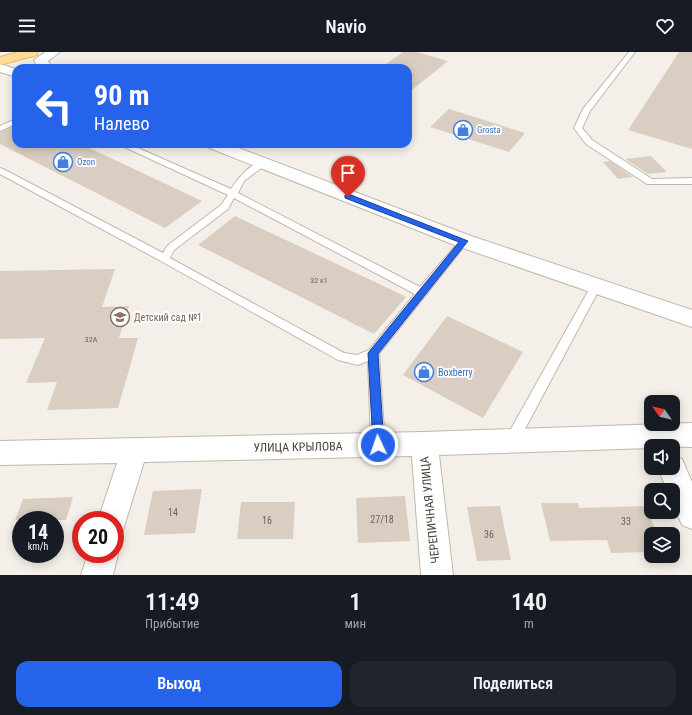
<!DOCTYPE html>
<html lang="ru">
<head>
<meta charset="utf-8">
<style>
  :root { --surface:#171b24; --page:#20242c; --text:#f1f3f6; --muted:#9ea1a6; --accent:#2563eb }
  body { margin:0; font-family:"Roboto Condensed",sans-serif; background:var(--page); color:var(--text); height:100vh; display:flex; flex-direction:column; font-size:15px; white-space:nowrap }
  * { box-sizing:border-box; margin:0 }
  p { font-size:13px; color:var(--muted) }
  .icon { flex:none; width:22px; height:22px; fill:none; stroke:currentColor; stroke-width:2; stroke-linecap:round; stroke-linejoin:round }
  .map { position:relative; height:523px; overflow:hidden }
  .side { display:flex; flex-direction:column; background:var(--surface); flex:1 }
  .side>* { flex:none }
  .top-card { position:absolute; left:12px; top:12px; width:400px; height:84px; border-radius:12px; box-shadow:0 2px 10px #0003; background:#2563eb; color:#fff; overflow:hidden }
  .needle { width:26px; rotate:304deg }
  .buttons { position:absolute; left:644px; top:343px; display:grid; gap:8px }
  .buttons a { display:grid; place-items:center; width:36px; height:36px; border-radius:8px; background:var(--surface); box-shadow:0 2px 10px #0003; font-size:20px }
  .speed { position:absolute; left:12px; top:459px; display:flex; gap:8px; font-size:20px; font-weight:700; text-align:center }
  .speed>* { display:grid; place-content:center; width:52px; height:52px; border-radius:50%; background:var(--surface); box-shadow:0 2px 10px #0003; line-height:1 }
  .speed small { font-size:10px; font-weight:400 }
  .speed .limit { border:6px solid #d22; background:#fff; color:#111 }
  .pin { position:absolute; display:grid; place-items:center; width:34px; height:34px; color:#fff; margin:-41px -17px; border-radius:50% 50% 50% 0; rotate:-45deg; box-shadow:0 0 4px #0007 }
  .pin .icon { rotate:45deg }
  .me { position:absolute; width:44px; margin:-22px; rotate:357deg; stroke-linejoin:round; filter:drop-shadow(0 0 3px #0008) }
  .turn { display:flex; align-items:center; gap:14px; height:84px; padding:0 16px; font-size:18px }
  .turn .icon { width:52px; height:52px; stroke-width:2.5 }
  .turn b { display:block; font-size:28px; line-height:34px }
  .eta { display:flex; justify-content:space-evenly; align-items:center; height:68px; text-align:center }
  .eta b { font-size:24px; font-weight:600; line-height:28px }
  .action { display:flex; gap:8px; margin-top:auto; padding:8px 16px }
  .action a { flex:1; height:46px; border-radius:12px; background:var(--accent); color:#fff; font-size:16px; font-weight:600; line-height:46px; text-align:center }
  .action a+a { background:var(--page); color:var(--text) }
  header { display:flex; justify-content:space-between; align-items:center; height:52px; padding:0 16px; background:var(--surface); font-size:18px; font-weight:600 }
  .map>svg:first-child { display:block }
</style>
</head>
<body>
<header><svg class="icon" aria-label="menu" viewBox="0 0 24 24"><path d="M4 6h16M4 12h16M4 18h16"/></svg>Navio<svg class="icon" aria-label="heart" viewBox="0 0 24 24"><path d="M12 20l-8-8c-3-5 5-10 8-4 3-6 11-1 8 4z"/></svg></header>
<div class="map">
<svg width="692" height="523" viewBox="0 0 692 523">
  <rect width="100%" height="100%" fill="#f4f0e9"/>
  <g fill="#d9cec1">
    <polygon points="403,0 417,0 448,9 408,41 408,16 380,16"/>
    <polygon points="679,0 692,0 692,97 628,78"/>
    <polygon points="449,57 525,81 509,100 430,75"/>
    <polygon points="16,74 16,92 81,92 202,149 165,176 0,92 0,80"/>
    <polygon points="651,104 667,120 648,122 625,107"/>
    <polygon points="610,109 633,125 618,127 603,110"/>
    <polygon points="235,164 392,238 406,245 374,282 198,193"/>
    <polygon points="115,217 102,255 129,254 119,286 138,286 118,356 47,358 57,330 26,331 45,286 0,287 0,219"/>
    <polygon points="447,264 523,300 483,366 403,323"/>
    <polygon points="202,437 195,481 144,483 153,439"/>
    <polygon points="405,444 410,489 358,491 356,446"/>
    <polygon points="73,445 66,468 15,468 23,447"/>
    <polygon points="241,450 295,450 293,487 237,487"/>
    <polygon points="541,451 578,451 579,456 646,454 657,482 651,482 651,500 611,501 607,488 550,489"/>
    <polygon points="500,454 511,508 477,509 467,455"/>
  </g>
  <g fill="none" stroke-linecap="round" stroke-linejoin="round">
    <defs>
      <g id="service">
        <polygon points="629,0 635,0 590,59 582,76 592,88 652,127 692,126 692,132 647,132 586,92 574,76 583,57"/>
        <polygon points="16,67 16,72 0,79 0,74"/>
        <path d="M118 92H129L231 137C236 129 252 108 264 110V114L244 129 238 141 420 235 461 187H467L469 189 467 191 379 302 385 393 383 397 378 399 373 397 371 393 368 309 358 313 338 308 161 209 0 122V116L3 117 163 201 167 194 221 153 228 143ZM234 146 415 242 369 298 357 303 344 301 170 206 174 198 228 157Z"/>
        <polygon points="596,230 601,234 517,392 512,394 507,392 505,388 507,384 591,234"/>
      </g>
      <g id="minor">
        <polygon points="45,0 60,0 48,9 52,16 38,16 34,8"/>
        <polygon points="0,12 16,17 16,25 0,20"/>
        <polygon points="205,92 228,92 471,184 692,258 692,275 457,194 207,95"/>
        <polygon points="692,371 692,395 651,394 651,396 439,403 453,523 421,523 412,404 144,410 123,478 115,482 115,468 98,468 117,411 0,413 0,389 424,380"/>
        <polygon points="673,404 682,407 692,430 692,477 682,473 673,452 673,438 667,438 658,416 673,416"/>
        <polygon points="115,494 118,502 113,523 81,523 88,502 115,502"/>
      </g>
      <polygon id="primary" points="18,0 38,0 37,3 0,13 0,5"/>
    </defs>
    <use href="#service" stroke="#c0b8ab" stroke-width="2"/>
    <use href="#minor" stroke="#c0b8ab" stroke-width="2"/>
    <use href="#primary" stroke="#e5b866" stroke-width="2"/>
    <use href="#service" fill="#fff" fill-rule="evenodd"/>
    <use href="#minor" fill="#fff" fill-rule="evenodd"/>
    <use href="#primary" fill="#fedc98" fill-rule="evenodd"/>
  </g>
  <polygon fill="#2563eb" stroke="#184099" points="345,143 351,143 468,189 378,302 384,393 382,397 378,398 375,397 373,393 368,301 459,190 345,146"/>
  <defs>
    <symbol id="shop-ring" viewBox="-11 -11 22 22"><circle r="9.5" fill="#fff" stroke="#3f7fe0" stroke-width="1.5"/><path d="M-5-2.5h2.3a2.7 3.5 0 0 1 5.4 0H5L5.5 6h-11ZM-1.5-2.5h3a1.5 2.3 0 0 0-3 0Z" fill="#3f7fe0"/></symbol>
    <symbol id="school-ring" viewBox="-11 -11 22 22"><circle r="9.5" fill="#fff" stroke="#8d6e63" stroke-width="1.5"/><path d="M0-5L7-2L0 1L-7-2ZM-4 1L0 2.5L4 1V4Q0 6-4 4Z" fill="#8d6e63"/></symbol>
  </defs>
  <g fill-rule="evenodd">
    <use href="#shop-ring" x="452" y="67" width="22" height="22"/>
    <use href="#shop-ring" x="52" y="99" width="22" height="22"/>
    <use href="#school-ring" x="109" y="254" width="22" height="22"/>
    <use href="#shop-ring" x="413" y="309" width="22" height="22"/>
  </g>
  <g text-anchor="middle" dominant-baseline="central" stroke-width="3.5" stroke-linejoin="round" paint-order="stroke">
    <g font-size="8" fill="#6c645a">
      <text x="319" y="228">32 к1</text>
      <text x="91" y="287">32А</text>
    </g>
    <g font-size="9" fill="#366cbe" stroke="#fff" text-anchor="start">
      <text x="477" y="78">Grosta</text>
      <text x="77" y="110">Ozon</text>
    </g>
    <g font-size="10" fill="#785e54" stroke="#fff" text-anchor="start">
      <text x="134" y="265">Детский сад №1</text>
    </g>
    <g font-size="10" fill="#366cbe" stroke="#fff" text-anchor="start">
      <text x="438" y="320">Boxberry</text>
    </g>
    <g font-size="10" fill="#6c645a">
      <text x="173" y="460">14</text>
      <text x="382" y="467">27/18</text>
      <text x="267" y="468">16</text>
      <text x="626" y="469">33</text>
      <text x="489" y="482">36</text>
    </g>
    <g font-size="12" fill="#484037" stroke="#fff">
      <text transform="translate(298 395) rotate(-1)">УЛИЦА КРЫЛОВА</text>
      <text transform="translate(430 458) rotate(-96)">ЧЕРЕПИЧНАЯ УЛИЦА</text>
    </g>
  </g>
</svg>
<div class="buttons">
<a><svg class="needle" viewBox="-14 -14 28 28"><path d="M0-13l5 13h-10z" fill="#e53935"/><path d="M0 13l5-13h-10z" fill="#9ea1a6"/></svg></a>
<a><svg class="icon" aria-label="sound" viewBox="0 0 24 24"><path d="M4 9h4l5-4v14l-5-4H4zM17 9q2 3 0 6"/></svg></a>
<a><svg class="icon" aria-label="search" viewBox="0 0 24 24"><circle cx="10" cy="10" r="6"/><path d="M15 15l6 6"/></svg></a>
<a><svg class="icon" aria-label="layers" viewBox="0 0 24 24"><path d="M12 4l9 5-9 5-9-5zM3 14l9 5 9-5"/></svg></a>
</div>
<div class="speed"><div>14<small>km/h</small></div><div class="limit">20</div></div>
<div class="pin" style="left:348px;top:145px;background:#d93025"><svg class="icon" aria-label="arrive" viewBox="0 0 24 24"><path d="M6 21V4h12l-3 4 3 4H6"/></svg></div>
<svg class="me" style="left:378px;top:393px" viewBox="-20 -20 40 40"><circle r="17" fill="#2563eb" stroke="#fff" stroke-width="3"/><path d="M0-11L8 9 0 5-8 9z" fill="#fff"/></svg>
<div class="top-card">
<div class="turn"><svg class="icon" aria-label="left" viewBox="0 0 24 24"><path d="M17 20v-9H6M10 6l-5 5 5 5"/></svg><div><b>90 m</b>Налево</div></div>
</div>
</div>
<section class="side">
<div class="eta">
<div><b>11:49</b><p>Прибытие</p></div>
<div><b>1</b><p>мин</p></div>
<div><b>140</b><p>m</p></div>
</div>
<div class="action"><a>Выход</a><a>Поделиться</a></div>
</section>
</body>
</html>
